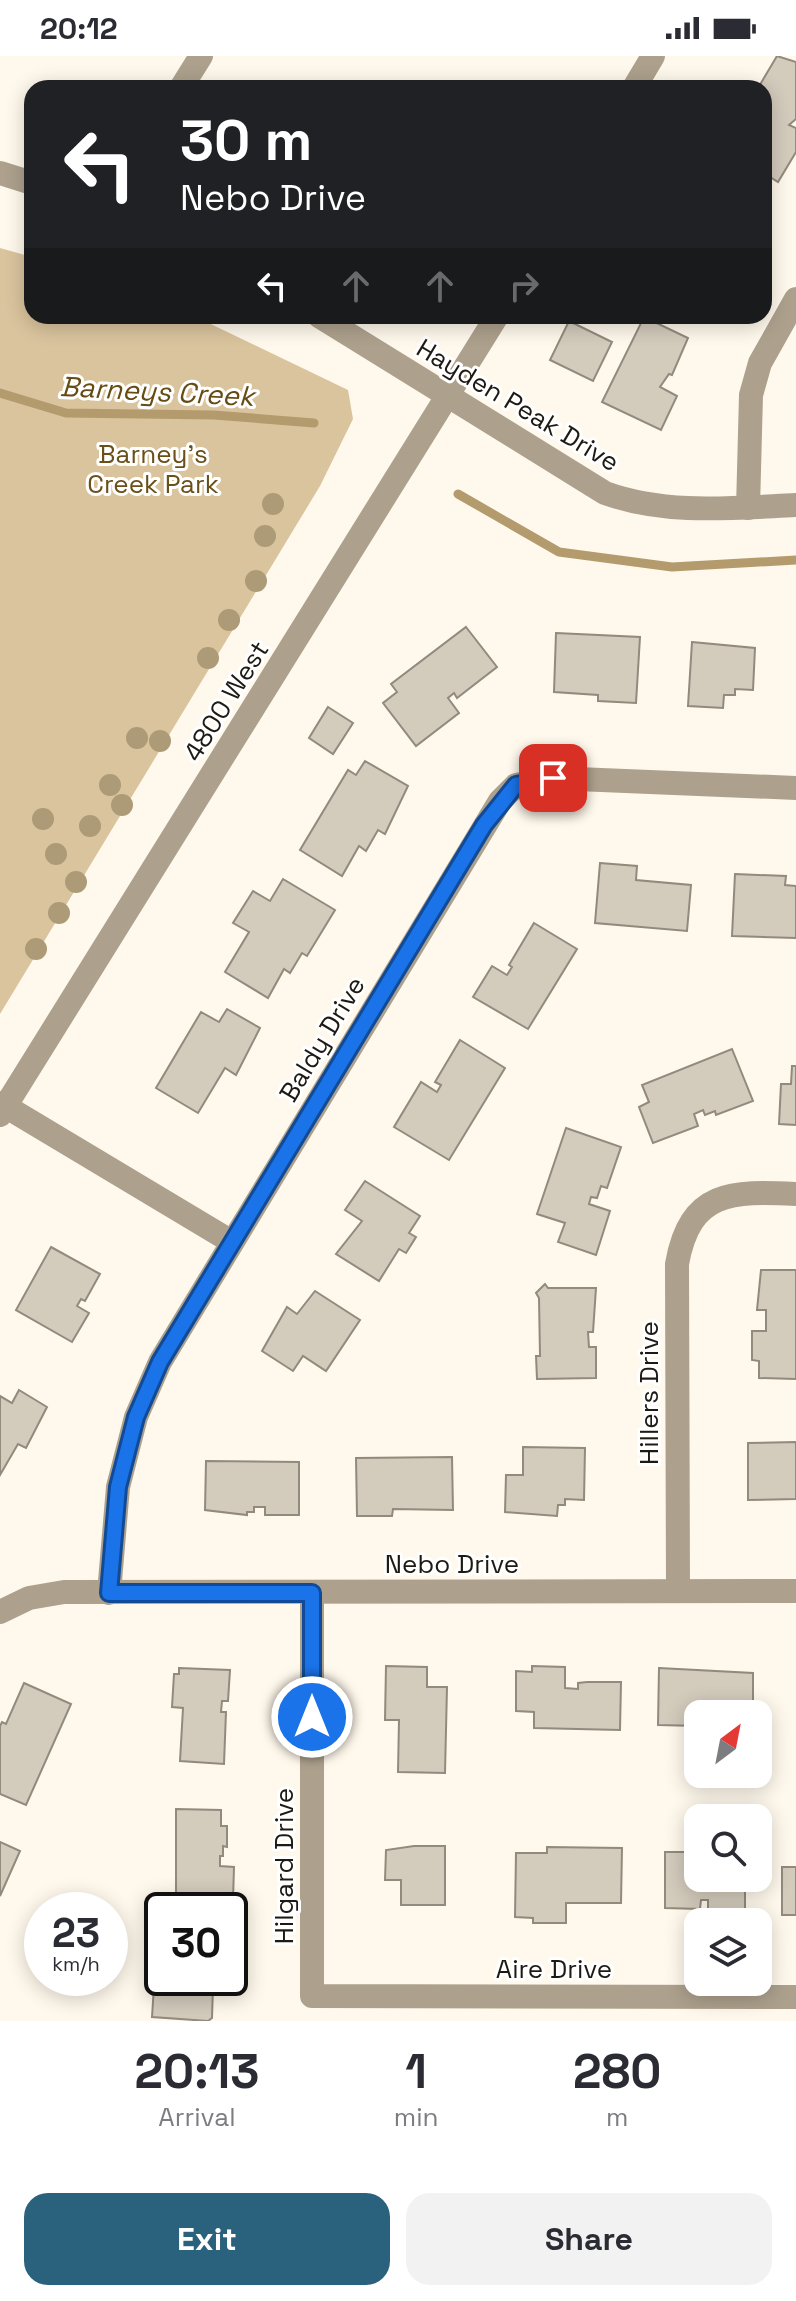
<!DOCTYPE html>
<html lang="en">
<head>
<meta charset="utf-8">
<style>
  :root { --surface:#fff; --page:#f2f2f3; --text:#2b2b33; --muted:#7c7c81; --accent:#2a617c }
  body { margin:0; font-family:"Space Grotesk",sans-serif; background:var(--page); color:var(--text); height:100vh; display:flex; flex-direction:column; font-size:30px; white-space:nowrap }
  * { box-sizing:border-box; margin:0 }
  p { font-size:26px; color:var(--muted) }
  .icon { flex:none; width:44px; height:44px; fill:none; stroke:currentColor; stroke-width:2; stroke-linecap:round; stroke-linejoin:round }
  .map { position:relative; height:1965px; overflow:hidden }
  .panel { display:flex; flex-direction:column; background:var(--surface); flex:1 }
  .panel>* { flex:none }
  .banner { position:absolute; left:24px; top:24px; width:748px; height:244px; border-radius:24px; box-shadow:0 4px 20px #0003; background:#202124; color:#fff; overflow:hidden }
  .needle { width:52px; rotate:32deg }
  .tools { position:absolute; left:684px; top:1644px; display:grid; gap:16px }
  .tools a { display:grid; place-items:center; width:88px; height:88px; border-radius:16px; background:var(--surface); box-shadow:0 4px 20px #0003; font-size:40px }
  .speed { position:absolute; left:24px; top:1836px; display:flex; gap:16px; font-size:40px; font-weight:700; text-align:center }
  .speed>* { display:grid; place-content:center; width:104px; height:104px; border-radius:50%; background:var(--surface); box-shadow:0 4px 20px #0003; line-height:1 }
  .speed small { font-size:20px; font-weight:400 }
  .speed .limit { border:4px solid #111; border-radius:12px; background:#fff; color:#111 }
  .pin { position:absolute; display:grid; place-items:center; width:68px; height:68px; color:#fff; margin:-34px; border-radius:16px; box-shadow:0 4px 12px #0006 }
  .me { position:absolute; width:88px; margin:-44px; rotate:0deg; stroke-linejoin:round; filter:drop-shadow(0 0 6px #0008) }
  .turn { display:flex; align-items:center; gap:28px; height:168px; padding:0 24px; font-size:36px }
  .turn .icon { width:104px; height:104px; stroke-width:2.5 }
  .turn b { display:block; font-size:56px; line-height:68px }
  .lanes { display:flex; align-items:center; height:76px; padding:0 24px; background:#0003; justify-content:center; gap:40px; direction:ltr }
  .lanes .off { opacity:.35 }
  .eta { display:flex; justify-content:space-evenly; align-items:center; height:136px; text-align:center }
  .eta b { font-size:48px; font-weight:800; line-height:56px }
  .primary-button { display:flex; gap:16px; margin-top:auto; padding:16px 24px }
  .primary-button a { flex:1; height:92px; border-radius:24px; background:var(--accent); color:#fff; font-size:32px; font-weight:800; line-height:92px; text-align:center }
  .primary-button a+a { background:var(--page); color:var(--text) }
  .status { display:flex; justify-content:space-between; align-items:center; height:56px; padding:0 40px; background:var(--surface); direction:ltr }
  .status svg { height:22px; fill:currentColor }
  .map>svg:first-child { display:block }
</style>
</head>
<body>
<div class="status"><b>20:12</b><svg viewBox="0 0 49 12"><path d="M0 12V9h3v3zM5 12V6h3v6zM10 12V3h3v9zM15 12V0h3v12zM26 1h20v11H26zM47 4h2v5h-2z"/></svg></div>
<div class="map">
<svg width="796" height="1965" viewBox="0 0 796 1965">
  <rect width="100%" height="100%" fill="#fff8ec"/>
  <polygon fill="#dac49e" points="0,192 32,201 32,260 194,260 348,334 353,363 320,430 0,958"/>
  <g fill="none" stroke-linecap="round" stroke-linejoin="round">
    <g stroke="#b49b6d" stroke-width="9">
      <polyline points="0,337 66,357 214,359 314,367"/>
      <polyline points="458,438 559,496 672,511 796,504"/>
    </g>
  </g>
  <g fill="#d3cbbc" stroke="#928a7c" stroke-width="2">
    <polygon points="777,0 796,6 796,63 789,69 796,72 796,96 778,126 764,117 764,32 758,32"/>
    <polygon points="644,261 688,282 672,319 669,318 660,331 677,340 661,374 602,346"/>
    <polygon points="569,265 612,286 593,325 550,304"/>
    <polygon points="466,571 497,611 457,642 454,637 448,642 459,657 416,690 383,647 397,636 391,628"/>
    <polygon points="556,577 640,581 636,647 598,645 598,639 554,636"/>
    <polygon points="692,586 755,592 753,634 735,633 735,639 724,639 723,652 688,650"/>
    <polygon points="328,651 353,667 333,698 309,682"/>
    <polygon points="365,705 408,730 385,778 378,774 366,795 359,790 342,820 300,794 348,714 356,719"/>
    <polygon points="600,807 637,810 636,824 691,829 687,875 595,867"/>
    <polygon points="735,818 786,820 785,829 796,830 796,882 732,880"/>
    <polygon points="283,823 335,854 307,900 302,897 290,917 284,913 268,942 225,916 249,876 233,867 253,835 270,845"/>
    <polygon points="534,867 577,893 528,973 473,941 492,910 507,919 512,911 509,909"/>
    <polygon points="227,953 260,972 236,1019 225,1012 198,1057 156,1032 201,956 219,966"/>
    <polygon points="460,984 505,1012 449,1104 394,1071 421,1026 437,1036 441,1029 435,1026"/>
    <polygon points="732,993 753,1045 716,1059 715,1055 705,1059 703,1054 694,1058 698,1070 653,1087 639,1051 649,1046 642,1029"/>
    <polygon points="792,1010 796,1010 796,1069 779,1068 781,1028 791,1028"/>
    <polygon points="566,1072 621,1091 607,1132 601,1130 597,1142 591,1141 589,1148 610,1155 596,1199 558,1186 565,1167 537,1158"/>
    <polygon points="365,1125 420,1160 409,1177 416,1181 406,1197 399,1193 379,1225 336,1198 362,1165 345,1154"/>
    <polygon points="51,1191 100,1218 85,1245 81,1243 77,1250 89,1257 72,1286 16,1254"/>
    <polygon points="761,1214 796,1214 796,1323 759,1322 759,1305 752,1304 752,1275 766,1275 766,1254 757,1254"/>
    <polygon points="545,1228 548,1232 596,1232 593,1276 588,1276 589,1291 596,1291 596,1322 537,1323 536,1300 540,1300 539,1242 536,1237"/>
    <polygon points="315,1235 360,1264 326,1315 303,1300 293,1315 262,1295 287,1251 297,1258"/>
    <polygon points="19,1334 47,1351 26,1392 18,1388 0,1419 0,1340 12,1347"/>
    <polygon points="796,1386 796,1443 748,1444 748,1387"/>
    <polygon points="523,1391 585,1392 584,1444 565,1443 565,1449 558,1449 557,1460 505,1456 506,1419 523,1419"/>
    <polygon points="452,1401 453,1454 393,1453 392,1460 357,1460 356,1402"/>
    <polygon points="206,1405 299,1406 299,1459 265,1459 265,1451 254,1451 254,1456 247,1456 247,1459 205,1454"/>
    <polygon points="386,1610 427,1611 427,1631 447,1631 445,1717 398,1716 399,1664 385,1664"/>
    <polygon points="532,1610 565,1611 565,1632 578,1633 578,1627 587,1626 621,1626 620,1674 534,1672 534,1656 516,1655 516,1615 532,1616"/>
    <polygon points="179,1612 230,1614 228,1645 222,1645 221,1656 226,1656 224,1708 180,1705 183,1652 172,1651 174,1618 179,1618"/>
    <polygon points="659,1612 753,1617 753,1658 698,1658 698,1670 658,1669"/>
    <polygon points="24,1627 71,1648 26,1749 0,1738 0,1670 2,1666 6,1668"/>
    <polygon points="176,1753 221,1754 221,1770 227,1770 227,1791 223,1790 223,1800 220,1800 220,1810 234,1811 233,1844 176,1844"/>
    <polygon points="0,1786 20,1795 0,1840"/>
    <polygon points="414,1790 445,1790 445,1849 401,1849 401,1824 385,1824 386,1794"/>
    <polygon points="547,1791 622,1792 621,1847 566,1847 566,1867 533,1867 533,1862 515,1861 516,1797 547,1797"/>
    <polygon points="665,1796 698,1796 698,1822 745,1823 745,1862 708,1861 708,1844 701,1844 700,1853 665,1852"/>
    <rect x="782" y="1811" width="14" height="48"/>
    <polygon points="156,1899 162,1899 162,1922 203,1922 202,1929 213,1930 212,1962 208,1965 152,1961"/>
  </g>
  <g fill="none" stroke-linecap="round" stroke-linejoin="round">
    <g stroke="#ada18d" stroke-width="24">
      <polyline points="181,32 201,0"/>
      <polyline points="634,32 653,0"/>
      <polyline points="0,117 32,127"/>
      <path d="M319 260 605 437C666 459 732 452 796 449"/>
      <polyline points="748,452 751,339 760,307 796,243"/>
      <polyline points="0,1047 232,1186"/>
      <polyline points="0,1059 497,260"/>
      <path d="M678 1534 677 1208C690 1134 732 1135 796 1138"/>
      <polyline points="109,1537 118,1431 136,1361 160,1306 500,745 516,729 553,722 796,732"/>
      <polyline points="312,1537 312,1940 796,1941"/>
      <polyline points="0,1556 29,1542 64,1536 796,1535"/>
    </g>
  </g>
  <g fill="#ad9b77">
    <circle cx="273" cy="448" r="11"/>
    <circle cx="265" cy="480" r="11"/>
    <circle cx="256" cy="525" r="11"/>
    <circle cx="229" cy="564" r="11"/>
    <circle cx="208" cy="602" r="11"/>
    <circle cx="137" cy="682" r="11"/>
    <circle cx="160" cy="685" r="11"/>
    <circle cx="110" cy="729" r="11"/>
    <circle cx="122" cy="749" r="11"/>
    <circle cx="43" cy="763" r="11"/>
    <circle cx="90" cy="770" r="11"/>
    <circle cx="56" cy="798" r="11"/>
    <circle cx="76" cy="826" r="11"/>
    <circle cx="59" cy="857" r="11"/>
    <circle cx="36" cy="893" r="11"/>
  </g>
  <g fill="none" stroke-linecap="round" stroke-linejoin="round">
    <defs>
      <polyline id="route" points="312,1661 312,1537 109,1537 118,1431 136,1361 160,1306 484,769 516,729 553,722"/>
    </defs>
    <use href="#route" stroke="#114b97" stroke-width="20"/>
    <use href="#route" stroke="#1a73e8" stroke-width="14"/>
  </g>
  <g text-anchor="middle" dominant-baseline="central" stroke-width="6" stroke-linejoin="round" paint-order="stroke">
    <g font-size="26" fill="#1d1a14" stroke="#fff">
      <text transform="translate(518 349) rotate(31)">Hayden Peak Drive</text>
      <text transform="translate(226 645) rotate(-58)">4800 West</text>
      <text transform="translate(322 983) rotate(-59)">Baldy Drive</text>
      <text transform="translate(649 1337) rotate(-90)">Hillers Drive</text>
      <text x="452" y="1508">Nebo Drive</text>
      <text transform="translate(284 1810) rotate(-90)">Hilgard Drive</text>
      <text x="554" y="1913">Aire Drive</text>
    </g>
    <g font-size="26" fill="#6a4f18" stroke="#fff">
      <text x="153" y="398">Barney's<tspan x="153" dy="30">Creek Park</tspan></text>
    </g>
    <g font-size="28" font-style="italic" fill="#664c13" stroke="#fff">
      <text transform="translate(157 335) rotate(3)">Barneys Creek</text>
    </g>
  </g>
</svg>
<div class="tools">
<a><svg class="needle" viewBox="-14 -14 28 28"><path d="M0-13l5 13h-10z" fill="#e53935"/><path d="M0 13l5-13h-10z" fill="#7c7c81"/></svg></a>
<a><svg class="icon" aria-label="search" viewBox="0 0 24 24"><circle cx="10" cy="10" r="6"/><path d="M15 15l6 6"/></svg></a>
<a><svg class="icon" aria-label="layers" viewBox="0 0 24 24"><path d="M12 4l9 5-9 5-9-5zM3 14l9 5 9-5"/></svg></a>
</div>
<div class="speed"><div>23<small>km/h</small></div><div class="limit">30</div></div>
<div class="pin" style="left:553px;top:722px;background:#d93025"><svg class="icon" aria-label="arrive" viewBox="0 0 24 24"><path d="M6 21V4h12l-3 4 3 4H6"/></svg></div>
<svg class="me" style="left:312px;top:1661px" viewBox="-20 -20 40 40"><circle r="17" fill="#1a73e8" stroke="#fff" stroke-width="3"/><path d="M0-11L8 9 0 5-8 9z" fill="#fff"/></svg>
<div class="banner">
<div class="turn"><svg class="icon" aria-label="left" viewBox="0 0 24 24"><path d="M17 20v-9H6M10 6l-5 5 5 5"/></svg><div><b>30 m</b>Nebo Drive</div></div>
<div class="lanes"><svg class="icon" aria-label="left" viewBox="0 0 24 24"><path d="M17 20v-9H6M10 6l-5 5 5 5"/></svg><svg class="icon off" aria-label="ahead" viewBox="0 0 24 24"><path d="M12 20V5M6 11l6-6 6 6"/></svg><svg class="icon off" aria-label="ahead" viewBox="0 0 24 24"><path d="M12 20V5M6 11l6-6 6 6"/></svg><svg class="icon off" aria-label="right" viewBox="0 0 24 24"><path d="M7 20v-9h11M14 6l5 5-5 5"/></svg></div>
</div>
</div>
<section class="panel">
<div class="eta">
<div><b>20:13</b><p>Arrival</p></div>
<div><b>1</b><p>min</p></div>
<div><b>280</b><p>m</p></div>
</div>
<div class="primary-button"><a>Exit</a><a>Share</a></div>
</section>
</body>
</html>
